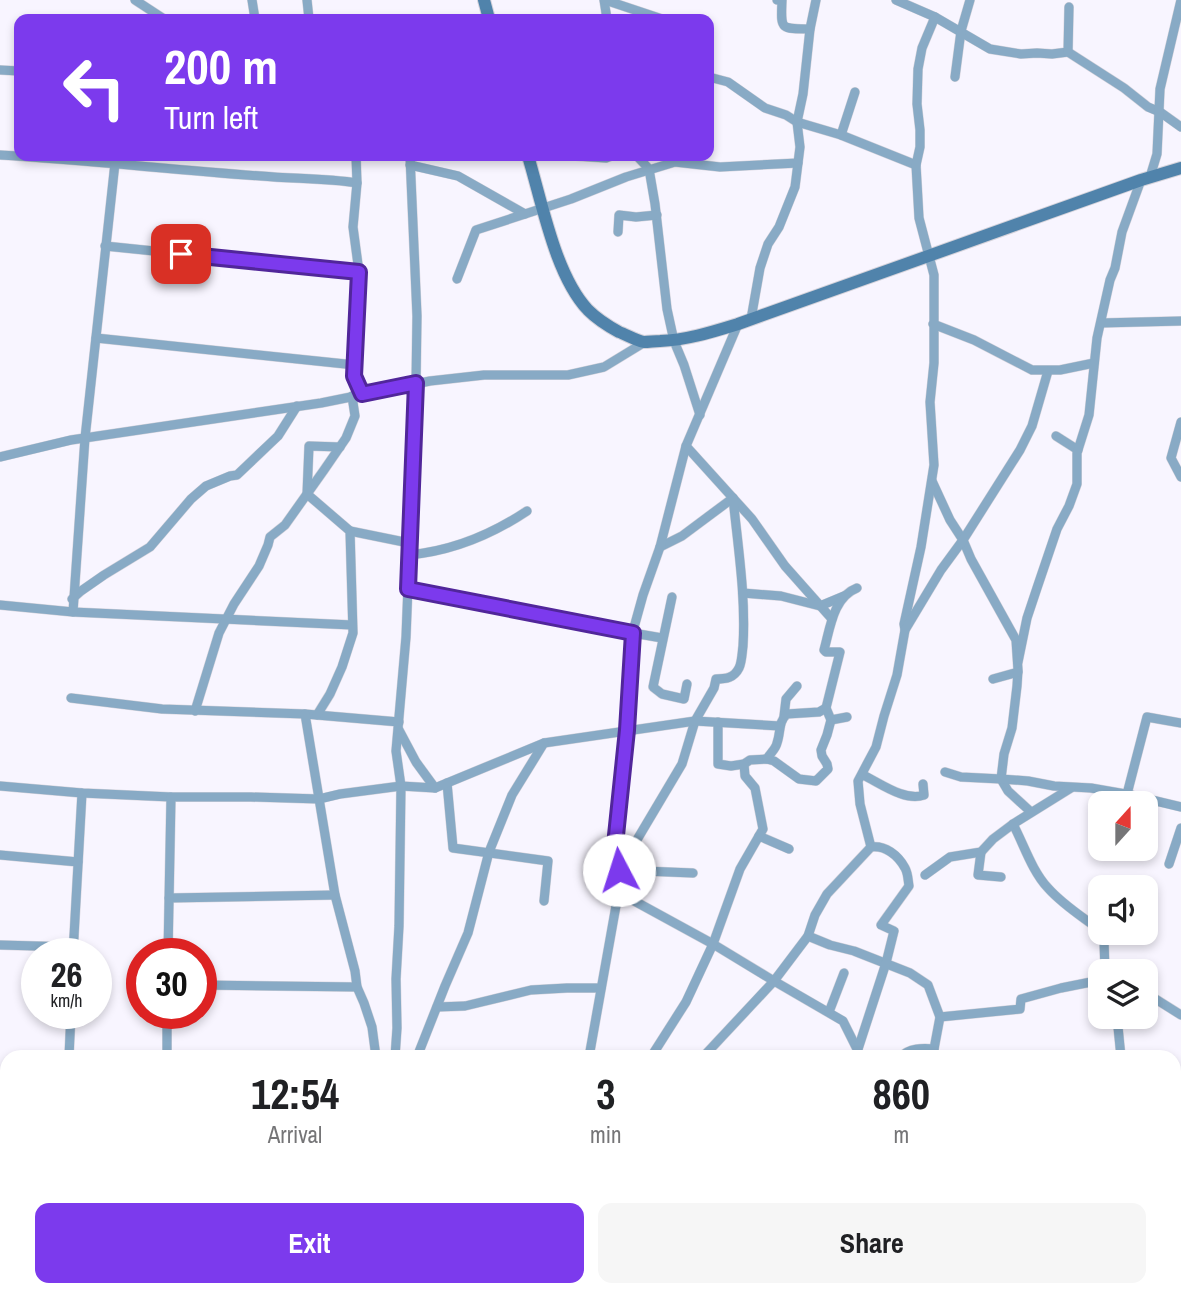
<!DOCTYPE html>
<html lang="en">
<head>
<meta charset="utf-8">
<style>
  :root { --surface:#fff; --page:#f6f6f6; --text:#202124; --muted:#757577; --accent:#7c3aed }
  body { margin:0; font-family:"Archivo Narrow",sans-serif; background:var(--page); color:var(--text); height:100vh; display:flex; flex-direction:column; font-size:26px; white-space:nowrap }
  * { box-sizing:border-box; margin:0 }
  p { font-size:23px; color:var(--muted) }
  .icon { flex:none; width:38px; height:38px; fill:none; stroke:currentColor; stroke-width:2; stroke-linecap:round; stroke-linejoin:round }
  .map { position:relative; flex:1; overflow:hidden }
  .panel { position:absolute; left:0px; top:1050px; width:1181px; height:247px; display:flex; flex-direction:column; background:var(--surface); border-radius:21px 21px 0 0; box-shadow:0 4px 10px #0003 }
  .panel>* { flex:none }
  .guide { position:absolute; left:14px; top:14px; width:700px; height:147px; border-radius:14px; box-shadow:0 4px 10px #0003; background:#7c3aed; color:#fff; overflow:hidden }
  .needle { width:46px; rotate:21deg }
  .tools { position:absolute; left:1088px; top:791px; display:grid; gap:14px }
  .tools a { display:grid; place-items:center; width:70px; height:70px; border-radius:14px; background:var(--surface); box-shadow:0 4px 10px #0003; font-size:35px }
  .speed { position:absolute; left:21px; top:938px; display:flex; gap:14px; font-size:35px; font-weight:700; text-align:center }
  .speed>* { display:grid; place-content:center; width:91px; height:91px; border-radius:50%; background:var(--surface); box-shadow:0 4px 10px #0003; line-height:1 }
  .speed small { font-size:18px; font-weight:400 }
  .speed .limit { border:10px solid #d22; background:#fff; color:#111 }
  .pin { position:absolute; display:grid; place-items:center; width:60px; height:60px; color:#fff; margin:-30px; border-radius:14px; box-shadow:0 4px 10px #0006 }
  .me { position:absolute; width:77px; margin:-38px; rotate:355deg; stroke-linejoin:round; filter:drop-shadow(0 0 5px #0008) }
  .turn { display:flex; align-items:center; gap:24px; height:147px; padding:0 35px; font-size:32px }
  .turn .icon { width:91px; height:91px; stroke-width:2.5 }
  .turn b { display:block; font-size:49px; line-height:60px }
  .eta { display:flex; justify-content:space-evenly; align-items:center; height:119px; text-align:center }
  .eta b { font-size:42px; font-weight:800; line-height:49px }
  .primary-button { display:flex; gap:14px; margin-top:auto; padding:14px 35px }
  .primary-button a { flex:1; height:80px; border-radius:14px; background:var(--accent); color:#fff; font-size:28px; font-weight:800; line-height:80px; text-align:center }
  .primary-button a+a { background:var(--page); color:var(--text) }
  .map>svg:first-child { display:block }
</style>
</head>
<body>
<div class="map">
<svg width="1181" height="1296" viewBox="0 0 1181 1296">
  <rect width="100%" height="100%" fill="#f8f5ff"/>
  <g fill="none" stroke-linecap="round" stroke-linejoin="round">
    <defs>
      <g id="street">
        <polyline points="135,0 164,19"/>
        <polyline points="252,0 255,19"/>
        <polyline points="307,0 309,19"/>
        <polyline points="604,0 607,19"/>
        <polyline points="605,0 662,19"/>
        <path d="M777 0H782C781 29 779 29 810 29"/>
        <polyline points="896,0 935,17 990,49 1021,54 1037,53 1052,54 1068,52 1124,88 1148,107 1160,112 1181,127"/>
        <polyline points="1068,52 1069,7"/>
        <polyline points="0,70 19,71"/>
        <polyline points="709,77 728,82 765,108 786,115 797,122 841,135 916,165"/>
        <polyline points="955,77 961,31 970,0"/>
        <polyline points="841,135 855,92"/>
        <path d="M0 155C87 160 174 170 261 176 293 179 325 178 357 183"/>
        <polyline points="356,156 357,183 353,227 359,272 354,376 362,394"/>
        <polyline points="576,156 606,158 611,156"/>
        <polyline points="637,156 649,169 655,204 667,309 674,341 684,365 700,415"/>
        <polyline points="410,165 458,176 525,214 571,199 626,177 675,162 720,167 798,163"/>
        <polyline points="1150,177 1157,154 1160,89 1181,0"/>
        <polyline points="618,232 619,215 636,217 657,215"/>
        <polyline points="105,246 359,272"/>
        <polyline points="457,279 476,230 525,214"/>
        <polyline points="751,319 760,268 768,244 779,227 795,187 800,147 797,122 803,94 810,29 816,0"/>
        <polyline points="1101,323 1181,321"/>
        <polyline points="933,324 974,340 1032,370 1060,370 1094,363"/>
        <polyline points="96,338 355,365"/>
        <polyline points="1181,422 1171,458 1181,477"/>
        <polyline points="1056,436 1078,450"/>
        <polyline points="686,446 752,519 785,566 832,619"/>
        <polyline points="0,457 71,440 321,403 430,381 484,375 568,375 604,367 645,342"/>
        <polyline points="932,481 950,520 963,540 971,559 1016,640 1018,670 1017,686 1012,728 1004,754 1001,779 1008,791 1031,812"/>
        <polyline points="350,531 409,543"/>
        <polyline points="660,547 682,536 733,498"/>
        <path d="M409 555C452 551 491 535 527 511"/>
        <polyline points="408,589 633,633 662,638"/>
        <polyline points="743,593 781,596 820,606 844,596"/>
        <polyline points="672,597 653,687 662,694 684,699 687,684"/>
        <polyline points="72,599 81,591 104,575 150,547 191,499 206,486 230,476 237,475 278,436 297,406"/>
        <polyline points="0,605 73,612 352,625"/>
        <polyline points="73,612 85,438 115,163"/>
        <polyline points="905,630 904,624 921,547 934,465 930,402 934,363 934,275 919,218 916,165 920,147 920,130 917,104 918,69 922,48 935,17"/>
        <polyline points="1018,662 1027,618 1037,588 1057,529 1069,506 1077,484 1077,453 1089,415 1097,338 1110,280 1115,268 1122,232 1141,180"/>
        <polyline points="993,679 1018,672"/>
        <polyline points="71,698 162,709 305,714 399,722"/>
        <polyline points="195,711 219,633 234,604 259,566 268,545 270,537 285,525 324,470 346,438 355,416 352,396"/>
        <polyline points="305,714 335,895 355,971 357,987 364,1003 372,1027 376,1057"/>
        <polyline points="317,715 330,694 342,667 353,633 350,531 307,494 309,446 340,447"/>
        <polyline points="784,716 786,699 797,686"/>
        <polyline points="831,720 847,717"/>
        <path d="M718 722V764L731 766 744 764 750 760 767 759 774 761 799 779 816 781 828 769 827 764 822 756 821 750 827 735 831 720 826 708 840 652H826L824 650C830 629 833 597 857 588"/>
        <polyline points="399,730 416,762 435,788"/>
        <path d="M767 759C770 753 776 749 777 743 781 732 778 722 787 714L819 712 826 708"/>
        <polyline points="945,772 961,777 1001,779 1028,781 1054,786 1091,788 1131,795 1181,807"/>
        <path d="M863 775C880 783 905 802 924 795L923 784"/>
        <polyline points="447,783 453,848 548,861 544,901"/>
        <polyline points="0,786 82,793 171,797"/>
        <polyline points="1127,794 1147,717 1181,723"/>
        <path d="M1013 824C1024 845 1032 871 1048 888 1064 906 1083 917 1101 931"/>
        <polyline points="759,836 789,849"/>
        <polyline points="871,847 860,804 858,781 876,747 884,716 897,675 905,630 941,570 963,540 1020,450 1032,426 1048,371"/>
        <polyline points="981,852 978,875 1001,877"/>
        <polyline points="0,855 78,862"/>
        <polyline points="1169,864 1181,828"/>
        <path d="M693 873 619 870 682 764 695 721 714 688 716 679C726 679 734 678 739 668 742 662 742 653 743 646 746 597 738 547 733 498"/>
        <polyline points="925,875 950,857 981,852 993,839 1013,824 1071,788"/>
        <polyline points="619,889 627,897 713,944 774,981 843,1021 861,1057"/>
        <polyline points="169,898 335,895"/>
        <polyline points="1102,933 1104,941 1105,971"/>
        <polyline points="808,936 830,945 854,951 910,973 928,985 940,1017 934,1049 934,1057"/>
        <polyline points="0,945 73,947"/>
        <polyline points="73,954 82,793"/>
        <polyline points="168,954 171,797 251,797 319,799 340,794 401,786 435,788 544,743 695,721 780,726"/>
        <polyline points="201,985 357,987"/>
        <polyline points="1146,993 1181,1015"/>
        <polyline points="437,1007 465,1006 531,990 567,988 601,988"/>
        <polyline points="829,1012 844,973"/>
        <polyline points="940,1017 1020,1009 1021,999 1061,988 1101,980"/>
        <polyline points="1117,1017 1121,1057"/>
        <polyline points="69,1057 71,1013"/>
        <polyline points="167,1057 167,1013"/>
        <polyline points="395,1057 397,1028 396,979 399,926 401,786 396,751 406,637 416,383 417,316 410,156"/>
        <polyline points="417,1057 445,986 468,933 489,852 512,795 544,743"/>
        <polyline points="589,1057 619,889 619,870 615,845 627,730 633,631 643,595 660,547 686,446 738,324"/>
        <polyline points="651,1057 686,1002 713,944 740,869 763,829 755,788 745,776 744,764"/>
        <path d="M703 1057 774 981 808 936 815 915 827 894 871 847C885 845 898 855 905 868 908 873 908 880 909 886L881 925 894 931 886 963 858 1049"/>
        <path d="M901 1057C909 1048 922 1048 934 1049"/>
        <polyline points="0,1152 7,1152"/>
        <polyline points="68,1290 68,1296"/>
        <polyline points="206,1290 210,1296"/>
        <polyline points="476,1290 478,1296"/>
        <polyline points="590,1290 591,1296"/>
        <polyline points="676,1290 678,1296"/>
        <polyline points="891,1290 893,1296"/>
        <polyline points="983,1290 985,1296"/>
        <polyline points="272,1296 281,1290"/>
        <polyline points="353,1296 376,1290"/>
        <polyline points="615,1296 644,1290"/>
      </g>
      <g id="secondary">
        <polyline points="484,0 489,19"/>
        <path d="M528 156C542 202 555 275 588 310 597 319 608 326 619 332 627 335 635 340 644 342 649 342 655 341 660 341 687 340 712 332 738 324L1141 180 1181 168"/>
        <polyline points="1174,1265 1181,1263"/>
        <polyline points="1062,1296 1084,1290"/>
      </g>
    </defs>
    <use href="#street" stroke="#d5d3db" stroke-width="10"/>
    <use href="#secondary" stroke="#d5d3db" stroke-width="14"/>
    <use href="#street" stroke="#88aac5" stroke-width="9"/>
    <use href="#secondary" stroke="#5083ab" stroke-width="12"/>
  </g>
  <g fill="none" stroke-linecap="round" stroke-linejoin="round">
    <defs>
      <polyline id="route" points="181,254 359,272 354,376 362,394 416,383 408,589 633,633 627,730 615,845 619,870"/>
    </defs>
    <use href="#route" stroke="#51269a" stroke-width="18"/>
    <use href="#route" stroke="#7c3aed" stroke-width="12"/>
  </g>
</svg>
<div class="tools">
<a><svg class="needle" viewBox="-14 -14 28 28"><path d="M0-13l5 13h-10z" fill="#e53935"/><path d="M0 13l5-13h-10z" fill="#757577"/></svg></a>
<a><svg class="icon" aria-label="sound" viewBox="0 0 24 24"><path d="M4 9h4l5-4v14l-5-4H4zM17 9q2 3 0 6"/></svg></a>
<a><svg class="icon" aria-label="layers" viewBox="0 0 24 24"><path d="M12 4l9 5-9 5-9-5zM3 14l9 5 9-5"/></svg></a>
</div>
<div class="speed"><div>26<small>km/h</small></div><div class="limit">30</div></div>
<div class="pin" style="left:181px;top:254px;background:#d93025"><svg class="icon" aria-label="arrive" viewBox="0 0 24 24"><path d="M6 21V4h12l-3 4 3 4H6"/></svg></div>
<svg class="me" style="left:619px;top:870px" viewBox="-20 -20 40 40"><circle r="19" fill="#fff"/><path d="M0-13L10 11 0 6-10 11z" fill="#7c3aed"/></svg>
<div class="guide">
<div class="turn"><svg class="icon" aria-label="left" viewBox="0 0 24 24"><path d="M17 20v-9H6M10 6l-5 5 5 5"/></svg><div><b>200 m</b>Turn left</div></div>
</div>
<section class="panel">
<div class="eta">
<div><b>12:54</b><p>Arrival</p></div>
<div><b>3</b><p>min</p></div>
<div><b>860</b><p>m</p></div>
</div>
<div class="primary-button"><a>Exit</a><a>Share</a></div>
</section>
</div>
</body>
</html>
